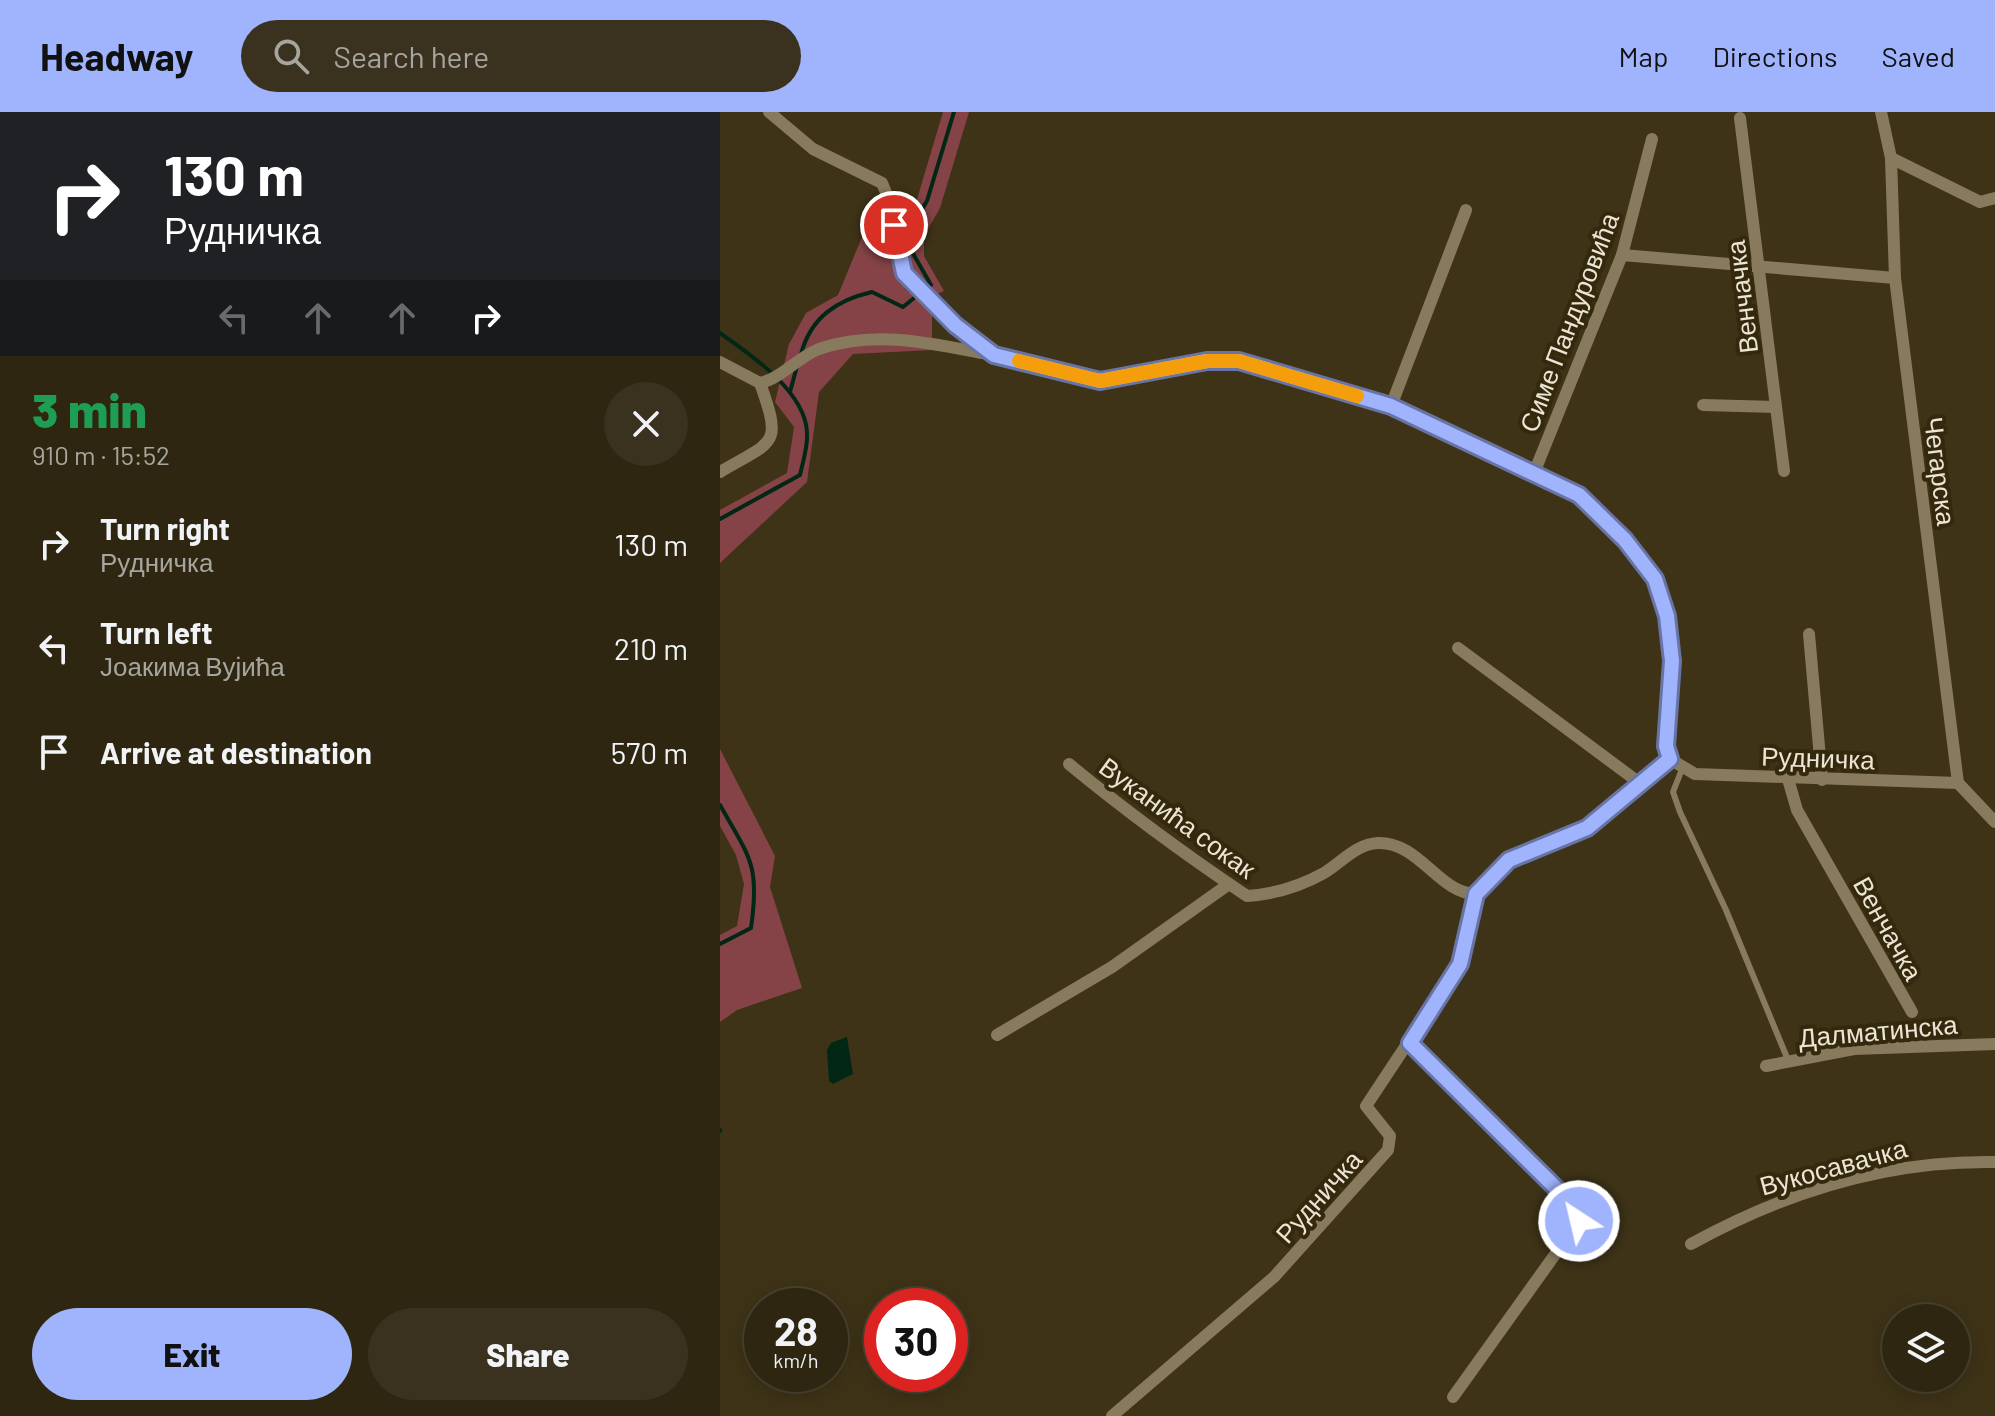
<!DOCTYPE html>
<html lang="en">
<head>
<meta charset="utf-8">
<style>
  :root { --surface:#2e2611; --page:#3a321f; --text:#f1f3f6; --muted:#a7a59f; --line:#494331; --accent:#a0b3fd }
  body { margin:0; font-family:Barlow,sans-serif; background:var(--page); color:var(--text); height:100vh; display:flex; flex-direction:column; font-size:30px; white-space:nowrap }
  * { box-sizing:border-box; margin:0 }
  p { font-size:26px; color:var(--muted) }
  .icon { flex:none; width:44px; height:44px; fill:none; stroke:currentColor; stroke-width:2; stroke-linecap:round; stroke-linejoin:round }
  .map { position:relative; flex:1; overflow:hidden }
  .panel { display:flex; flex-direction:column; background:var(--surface); width:720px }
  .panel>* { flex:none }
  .top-card { background:#202124; color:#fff; overflow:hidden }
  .buttons { position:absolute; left:1162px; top:1192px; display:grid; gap:16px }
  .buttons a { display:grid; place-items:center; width:88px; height:88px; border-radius:50%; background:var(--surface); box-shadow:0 4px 20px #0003,0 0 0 2px var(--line); font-size:40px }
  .speed { position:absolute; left:24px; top:1176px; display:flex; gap:16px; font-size:40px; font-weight:700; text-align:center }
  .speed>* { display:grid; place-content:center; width:104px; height:104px; border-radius:50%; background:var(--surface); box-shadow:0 4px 20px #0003,0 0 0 2px var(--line); line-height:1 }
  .speed small { font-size:20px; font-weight:400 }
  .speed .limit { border:12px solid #d22; background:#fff; color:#111 }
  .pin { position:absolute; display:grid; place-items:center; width:68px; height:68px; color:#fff; margin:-34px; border:4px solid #fff; border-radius:50%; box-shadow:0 2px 8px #0007 }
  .me { position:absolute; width:88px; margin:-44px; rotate:325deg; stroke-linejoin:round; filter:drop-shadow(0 0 6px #0008) }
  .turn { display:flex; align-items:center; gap:28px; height:168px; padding:0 32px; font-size:36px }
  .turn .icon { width:104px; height:104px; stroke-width:2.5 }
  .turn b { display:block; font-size:56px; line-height:68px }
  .lanes { display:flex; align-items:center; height:76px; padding:0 32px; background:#0003; justify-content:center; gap:40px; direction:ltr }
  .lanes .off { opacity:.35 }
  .round { display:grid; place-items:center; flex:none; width:84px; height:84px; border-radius:42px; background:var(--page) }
  .headline { display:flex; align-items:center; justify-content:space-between; height:136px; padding:0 32px }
  h1 { font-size:48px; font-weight:800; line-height:60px; color:#1e9e55 }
  .button { display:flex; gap:16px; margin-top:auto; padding:16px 32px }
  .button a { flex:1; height:92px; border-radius:48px; background:var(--accent); color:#111; font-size:32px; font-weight:800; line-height:92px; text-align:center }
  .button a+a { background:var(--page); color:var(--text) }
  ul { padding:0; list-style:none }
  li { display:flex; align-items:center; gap:24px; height:104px; padding:0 32px }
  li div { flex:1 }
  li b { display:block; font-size:30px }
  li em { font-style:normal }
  header { display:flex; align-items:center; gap:48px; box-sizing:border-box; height:112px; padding:0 40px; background:var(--accent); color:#111 }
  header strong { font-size:38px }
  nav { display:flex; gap:44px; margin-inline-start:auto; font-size:28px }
  .search { width:560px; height:72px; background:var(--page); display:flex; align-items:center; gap:20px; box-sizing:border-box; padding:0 28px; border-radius:44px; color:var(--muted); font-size:30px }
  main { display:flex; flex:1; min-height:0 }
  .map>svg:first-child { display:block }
</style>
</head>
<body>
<header>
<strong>Headway</strong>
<div class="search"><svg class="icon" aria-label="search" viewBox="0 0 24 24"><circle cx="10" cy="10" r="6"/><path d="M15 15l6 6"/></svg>Search here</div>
<nav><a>Map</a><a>Directions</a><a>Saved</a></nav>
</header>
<main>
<section class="panel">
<div class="top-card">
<div class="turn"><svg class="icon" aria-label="right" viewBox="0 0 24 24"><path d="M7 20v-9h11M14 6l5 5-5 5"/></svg><div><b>130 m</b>Рудничка</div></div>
<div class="lanes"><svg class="icon off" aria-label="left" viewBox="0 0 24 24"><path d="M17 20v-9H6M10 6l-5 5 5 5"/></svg><svg class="icon off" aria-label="ahead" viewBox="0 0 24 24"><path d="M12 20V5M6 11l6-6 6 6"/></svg><svg class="icon off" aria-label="ahead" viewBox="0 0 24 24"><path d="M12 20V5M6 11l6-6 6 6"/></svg><svg class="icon" aria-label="right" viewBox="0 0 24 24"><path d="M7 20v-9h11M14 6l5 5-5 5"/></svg></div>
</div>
<div class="headline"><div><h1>3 min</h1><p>910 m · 15:52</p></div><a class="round"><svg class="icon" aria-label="close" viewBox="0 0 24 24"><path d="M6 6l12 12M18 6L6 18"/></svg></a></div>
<ul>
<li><svg class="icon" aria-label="right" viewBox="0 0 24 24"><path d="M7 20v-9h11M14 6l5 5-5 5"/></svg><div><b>Turn right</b><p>Рудничка</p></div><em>130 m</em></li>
<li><svg class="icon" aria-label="left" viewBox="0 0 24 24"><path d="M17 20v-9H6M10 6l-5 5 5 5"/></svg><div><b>Turn left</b><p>Јоакима Вујића</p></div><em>210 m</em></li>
<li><svg class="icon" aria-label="arrive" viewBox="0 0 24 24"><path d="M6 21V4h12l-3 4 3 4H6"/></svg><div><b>Arrive at destination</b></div><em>570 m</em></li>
</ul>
<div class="button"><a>Exit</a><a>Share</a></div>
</section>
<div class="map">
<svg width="1275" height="1304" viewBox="0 0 1275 1304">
  <rect width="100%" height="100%" fill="#3e3317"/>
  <g fill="#854347">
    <polygon points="223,0 249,0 220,96 204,124 204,144 224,179 215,183 196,168 179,142 178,121 195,94"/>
    <polygon points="163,120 185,177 212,199 212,238 133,242 99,280 87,370 0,451 0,398 67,361 74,315 55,290 69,232 86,201 118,183 142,125"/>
    <polygon points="0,637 55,744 50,775 82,876 17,898 0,910 0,823 17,814 24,772 16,743 0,714"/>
  </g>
  <polygon fill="#022715" points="127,925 133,962 113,972 109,969 107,938 111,931"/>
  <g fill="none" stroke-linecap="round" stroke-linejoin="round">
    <g stroke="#022715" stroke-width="4">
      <polyline points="211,173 191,138 190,117 207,89 234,0"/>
      <path d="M0 221C30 242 86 280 87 321 88 335 83 349 80 363L0 407"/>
      <path d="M81 242C91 205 117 188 152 180L183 195 194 186"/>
      <polyline points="70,280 77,254"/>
      <path d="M0 693C30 746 40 753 31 816L0 832"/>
      <polyline points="0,1018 0,1019"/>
    </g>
    <polyline stroke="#887b5d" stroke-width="6" points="962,657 953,680 960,700 1006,798 1068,948"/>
    <g stroke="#887b5d" stroke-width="12">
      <polyline points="49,0 93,37 162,71 173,97 175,129 184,161 235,213 274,243 380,269 487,249 519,249 671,294 859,383 905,428 935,467 947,504 952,549 946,634 950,647"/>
      <polyline points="1161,0 1171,46 1175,166 1238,671 1275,710"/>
      <polyline points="1020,6 1064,359"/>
      <polyline points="1171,46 1260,90 1275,86"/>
      <polyline points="902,143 1175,166"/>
      <polyline points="0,250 40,271"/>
      <polyline points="983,293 1056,295"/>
      <polyline points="671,294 746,98"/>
      <path d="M0 360C54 328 63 335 40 271 62 266 78 245 99 237 157 217 214 232 272 243"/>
      <polyline points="814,361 902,143 932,27"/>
      <polyline points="1089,522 1102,668"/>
      <polyline points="738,536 921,672"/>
      <polyline points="950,647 975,662 1238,671"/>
      <path d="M349 652C406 699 466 743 527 784 556 782 579 775 604 761 622 750 636 732 658 731 700 730 718 781 756 782"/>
      <polyline points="1068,667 1077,698 1192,900"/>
      <polyline points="277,923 392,855 509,772"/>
      <polyline points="690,931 858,1101 859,1109 733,1285"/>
      <polyline points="1046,954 1134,937 1275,932"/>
      <path d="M971 1132C1065 1080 1166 1048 1275 1050"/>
      <polyline points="392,1304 554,1165 668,1038 670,1024 646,994 740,852 756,782 789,748 867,716 950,647"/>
    </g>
  </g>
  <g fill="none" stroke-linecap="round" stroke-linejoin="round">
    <defs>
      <polyline id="route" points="174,113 184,161 235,213 274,243 380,269 487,249 519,249 671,294 859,383 905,428 935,467 947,504 952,549 946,634 950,647 867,716 789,748 756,782 740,852 690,931 853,1093 859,1109"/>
    </defs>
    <use href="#route" stroke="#6874a4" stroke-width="20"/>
    <use href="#route" stroke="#a0b3fd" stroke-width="14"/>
    <polyline stroke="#f59e0b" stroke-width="14" points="299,249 380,269 487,249 519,249 637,284"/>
  </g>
  <g text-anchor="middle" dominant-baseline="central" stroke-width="8" stroke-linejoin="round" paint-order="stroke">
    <g font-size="26" fill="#ece5d5" stroke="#34290c">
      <text transform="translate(1021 185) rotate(-97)">Венчачка</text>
      <text transform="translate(848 210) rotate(-69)">Симе Пандуровића</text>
      <text transform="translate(1221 359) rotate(83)">Чегарска</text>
      <text transform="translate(1098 645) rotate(2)">Рудничка</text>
      <text transform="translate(458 705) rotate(36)">Вуканића сокак</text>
      <text transform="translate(1169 816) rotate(61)">Венчачка</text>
      <text transform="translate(1158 918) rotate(-5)">Далматинска</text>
      <text transform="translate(1113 1054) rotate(-15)">Вукосавачка</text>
      <text transform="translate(598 1084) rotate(-48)">Рудничка</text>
    </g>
  </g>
</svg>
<div class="buttons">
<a><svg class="icon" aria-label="layers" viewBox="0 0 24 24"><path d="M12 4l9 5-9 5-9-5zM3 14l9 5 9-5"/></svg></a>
</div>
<div class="speed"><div>28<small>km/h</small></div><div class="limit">30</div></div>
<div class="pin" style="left:174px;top:113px;background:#d93025"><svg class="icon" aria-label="arrive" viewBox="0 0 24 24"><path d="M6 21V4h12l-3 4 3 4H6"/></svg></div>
<svg class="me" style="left:859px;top:1109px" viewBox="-20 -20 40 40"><circle r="17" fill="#a0b3fd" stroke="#fff" stroke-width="3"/><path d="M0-11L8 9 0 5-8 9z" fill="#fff"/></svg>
</div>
</main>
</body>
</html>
